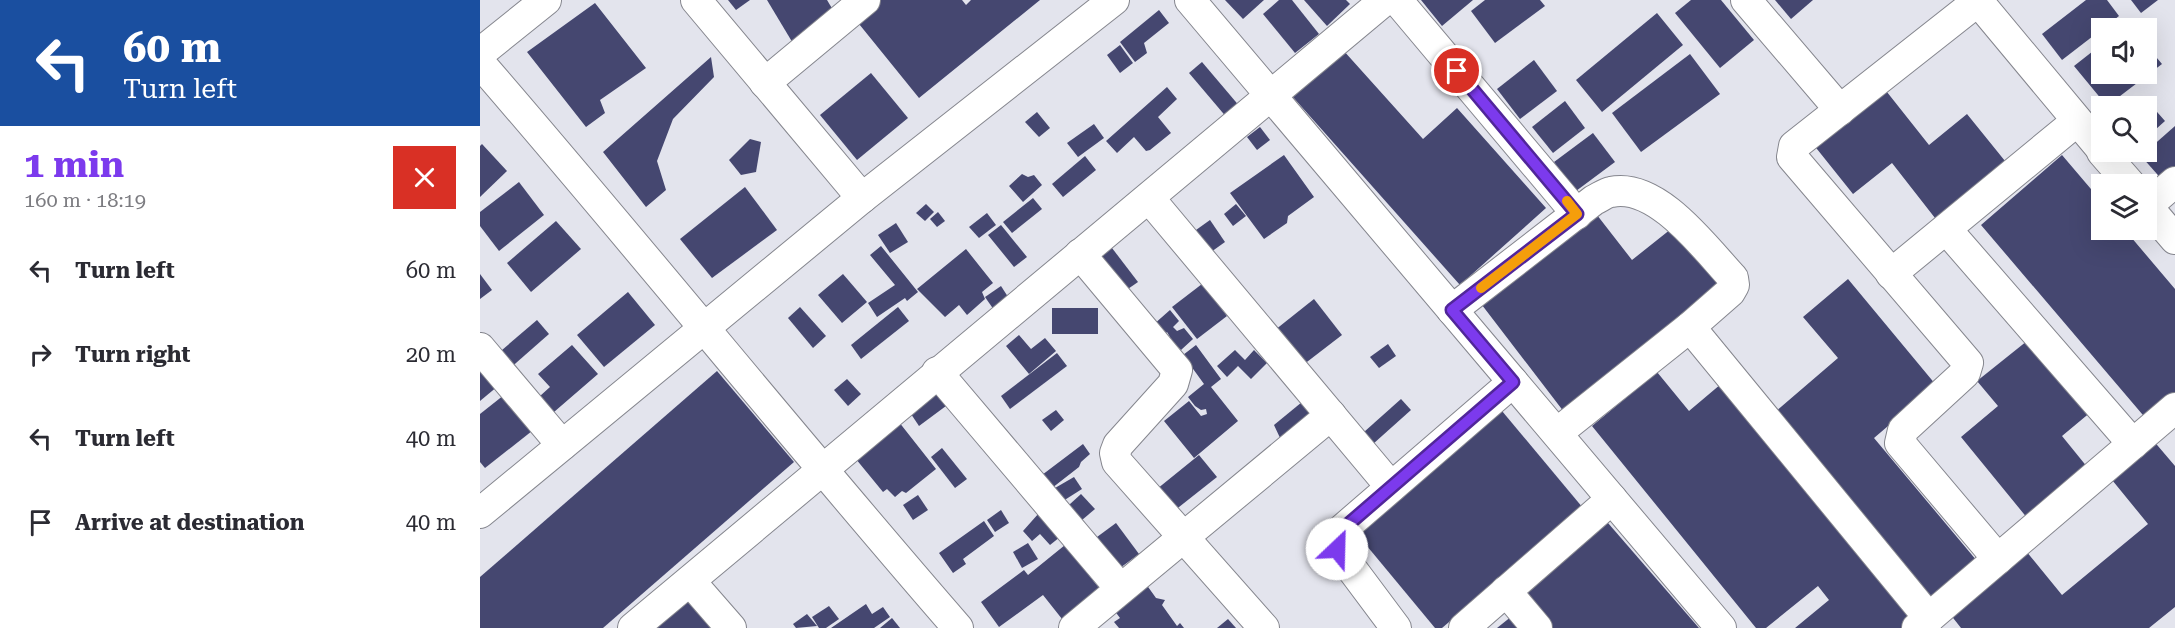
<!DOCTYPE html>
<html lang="en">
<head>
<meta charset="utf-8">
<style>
  :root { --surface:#fff; --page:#f2f2f3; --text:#2b2b33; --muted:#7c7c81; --accent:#7c3aed }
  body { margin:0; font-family:"Roboto Serif",serif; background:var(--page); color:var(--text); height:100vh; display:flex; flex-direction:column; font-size:22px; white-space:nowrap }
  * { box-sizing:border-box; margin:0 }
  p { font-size:20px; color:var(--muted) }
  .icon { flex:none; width:33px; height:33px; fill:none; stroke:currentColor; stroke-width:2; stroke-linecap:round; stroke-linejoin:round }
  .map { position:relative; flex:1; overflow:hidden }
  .side { display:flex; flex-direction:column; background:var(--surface); width:480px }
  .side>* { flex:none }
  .banner { background:#1a4fa0; color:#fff; overflow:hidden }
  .buttons { position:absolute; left:1611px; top:18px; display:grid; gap:12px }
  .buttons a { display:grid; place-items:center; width:66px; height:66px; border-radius:0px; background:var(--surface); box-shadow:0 6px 24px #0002; font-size:30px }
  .pin { position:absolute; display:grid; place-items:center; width:51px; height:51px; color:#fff; margin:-26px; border:3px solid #fff; border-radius:50%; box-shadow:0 2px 6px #0007 }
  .me { position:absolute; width:66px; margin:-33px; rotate:24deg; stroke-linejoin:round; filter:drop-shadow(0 0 4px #0008) }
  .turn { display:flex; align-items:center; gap:21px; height:126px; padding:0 24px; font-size:27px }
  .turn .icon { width:78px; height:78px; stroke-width:2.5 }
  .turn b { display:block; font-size:42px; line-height:51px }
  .round { display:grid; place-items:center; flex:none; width:63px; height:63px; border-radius:0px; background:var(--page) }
  .overview { display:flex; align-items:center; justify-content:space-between; height:102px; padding:0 24px }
  h1 { font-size:36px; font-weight:700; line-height:45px; color:var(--accent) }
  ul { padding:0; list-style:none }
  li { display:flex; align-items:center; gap:18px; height:84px; padding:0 24px }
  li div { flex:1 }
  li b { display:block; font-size:22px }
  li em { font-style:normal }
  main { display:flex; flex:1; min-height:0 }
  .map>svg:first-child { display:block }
</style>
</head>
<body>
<main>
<section class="side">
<div class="banner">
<div class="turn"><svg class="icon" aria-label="left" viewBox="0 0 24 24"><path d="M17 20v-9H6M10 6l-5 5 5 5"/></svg><div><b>60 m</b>Turn left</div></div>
</div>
<div class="overview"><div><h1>1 min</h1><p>160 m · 18:19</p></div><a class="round" style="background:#d93025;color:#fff"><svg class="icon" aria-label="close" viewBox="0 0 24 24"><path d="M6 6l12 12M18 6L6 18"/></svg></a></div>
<ul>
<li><svg class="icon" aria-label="left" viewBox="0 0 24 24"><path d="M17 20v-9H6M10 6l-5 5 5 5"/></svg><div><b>Turn left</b></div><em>60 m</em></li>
<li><svg class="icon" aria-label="right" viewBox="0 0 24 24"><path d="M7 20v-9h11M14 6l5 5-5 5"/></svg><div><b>Turn right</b></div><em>20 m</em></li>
<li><svg class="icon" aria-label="left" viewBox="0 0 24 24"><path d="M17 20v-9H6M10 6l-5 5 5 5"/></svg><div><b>Turn left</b></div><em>40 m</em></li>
<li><svg class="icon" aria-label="arrive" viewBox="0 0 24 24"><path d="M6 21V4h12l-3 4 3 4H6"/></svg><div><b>Arrive at destination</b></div><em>40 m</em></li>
</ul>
</section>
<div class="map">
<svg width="1695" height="628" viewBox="0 0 1695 628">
  <rect width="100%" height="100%" fill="#e3e4ed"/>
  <g fill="#454770">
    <polygon points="248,0 270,0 256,10"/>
    <polygon points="287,0 347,0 353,10 317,50"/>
    <polygon points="399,0 482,0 486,5 491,0 560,0 439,98 375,19"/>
    <polygon points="745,0 784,0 763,19"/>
    <polygon points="799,0 812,0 839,34 815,53 783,14"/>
    <polygon points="824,0 866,0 870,4 847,26"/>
    <polygon points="941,0 993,0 962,26"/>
    <polygon points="1005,0 1060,0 1065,6 1015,43 991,11"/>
    <polygon points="1211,0 1241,0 1274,40 1240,68 1195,13"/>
    <polygon points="1295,0 1333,0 1311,19"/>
    <polygon points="1606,0 1627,0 1639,16 1582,60 1562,34"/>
    <polygon points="1651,0 1678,0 1661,13"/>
    <polygon points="115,3 166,68 120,100 125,113 106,127 47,52"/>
    <polygon points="679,10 689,23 664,43 667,53 655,62 640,42"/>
    <polygon points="1177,13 1203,45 1122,112 1096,80"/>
    <polygon points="1648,22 1653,28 1640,28"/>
    <polygon points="1622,44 1622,74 1666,74 1666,45 1682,64 1627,106 1594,66"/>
    <polygon points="640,45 653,63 640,73 627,55"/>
    <polygon points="863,50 943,139 977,108 1066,208 980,285 812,96"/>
    <polygon points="1210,54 1240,94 1161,152 1132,113"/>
    <polygon points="231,57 234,77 193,119 177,161 186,190 166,207 123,152"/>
    <polygon points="1054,60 1077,91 1040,119 1017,89"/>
    <polygon points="722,62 761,108 748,119 709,73"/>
    <polygon points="391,73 428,118 377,160 340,115"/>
    <polygon points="687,87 697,99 678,117 691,133 670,150 666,151 654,137 637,153 626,141"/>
    <polygon points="1403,87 1449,145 1487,114 1525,161 1455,218 1412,163 1373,194 1333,144"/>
    <polygon points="1663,96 1685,121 1666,138 1666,106 1651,106"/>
    <polygon points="1085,101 1105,128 1073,153 1052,127"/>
    <polygon points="557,112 570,128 559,137 545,122"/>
    <polygon points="614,124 624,138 598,157 587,143"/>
    <polygon points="1695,126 1695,174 1685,183 1661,156"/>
    <polygon points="780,127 790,140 777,150 767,137"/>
    <polygon points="1113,133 1135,162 1096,191 1074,162"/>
    <polygon points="270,139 281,142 276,172 261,175 249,160"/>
    <polygon points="2,144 27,171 0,197 0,146"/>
    <polygon points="804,155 834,197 808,216 807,223 784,239 750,193"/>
    <polygon points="1582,155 1622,202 1622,230 1645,230 1695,289 1695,397 1668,421 1501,225"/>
    <polygon points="605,156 616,170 583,197 572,184"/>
    <polygon points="542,174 548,177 554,175 562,185 543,202 529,186"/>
    <polygon points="39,182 64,215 19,251 0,226 0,212"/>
    <polygon points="265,187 297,230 232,278 200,239"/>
    <polygon points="553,198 562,209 532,233 523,222"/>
    <polygon points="446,204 454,212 445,221 436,213"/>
    <polygon points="756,204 766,216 753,226 744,214"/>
    <polygon points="458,212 465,221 457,227 450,219"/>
    <polygon points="507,213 516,225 499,238 489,227"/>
    <polygon points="1117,215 1152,260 1196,225 1243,287 1084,412 1002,305"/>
    <polygon points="730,220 745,242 731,252 716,230"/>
    <polygon points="76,221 101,249 51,292 27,263"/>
    <polygon points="416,223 428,242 410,253 398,235"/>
    <polygon points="521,225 547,257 534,267 508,235"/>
    <polygon points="401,246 438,292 427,301 425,298 397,317 388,303 415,285 390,255"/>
    <polygon points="632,248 658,282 645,291 620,258"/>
    <polygon points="486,249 513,283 502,292 505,299 487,315 479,305 465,317 437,289"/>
    <polygon points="0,274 12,290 0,299"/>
    <polygon points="363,274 387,302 362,323 338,295"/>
    <polygon points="1368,279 1456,385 1394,438 1497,561 1451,600 1295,412 1358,358 1323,317"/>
    <polygon points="722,284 747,316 717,339 692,307"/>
    <polygon points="521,286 530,300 514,310 505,297"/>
    <polygon points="148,292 175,325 124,367 97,335"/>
    <polygon points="834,299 862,335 823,365 795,330"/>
    <polygon points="320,307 346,336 333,348 308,318"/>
    <polygon points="418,307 429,321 381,359 371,345"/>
    <rect x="572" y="308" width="46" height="26"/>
    <polygon points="690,310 699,321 693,327 697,331 704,328 713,339 701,350 694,343 682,344 690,337 687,332 683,336 673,325"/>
    <polygon points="57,320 69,334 28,370 15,356"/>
    <polygon points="539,335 551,349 565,338 576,351 549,374 526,346"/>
    <polygon points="1552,337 1612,411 1582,436 1608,468 1548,519 1481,437 1518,406 1497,381"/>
    <polygon points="908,344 916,356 899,368 890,357"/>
    <polygon points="92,345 118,374 74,412 60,396 70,387 58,374"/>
    <polygon points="716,345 741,379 731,387 758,421 714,458 684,421 709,401 721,416 727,414 726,409 721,410 715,406 708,397 724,384 703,355"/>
    <polygon points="755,350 765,360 774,350 787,363 771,379 758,366 747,377 737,366"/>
    <polygon points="577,353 587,366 530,409 521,396"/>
    <polygon points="0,364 18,386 0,401"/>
    <polygon points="237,371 314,462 123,628 0,628 0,577"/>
    <polygon points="1177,372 1209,411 1241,384 1433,620 1423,628 1315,628 1349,600 1338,586 1286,628 1276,628 1112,426"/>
    <polygon points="367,379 381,394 368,406 354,390"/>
    <polygon points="460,391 470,403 439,426 431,414"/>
    <polygon points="24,395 52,431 5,468 0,462 0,414"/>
    <polygon points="921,399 931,410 893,444 884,432"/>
    <polygon points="822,402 832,413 801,440 794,425"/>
    <polygon points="576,410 584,420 571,431 562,420"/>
    <polygon points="1022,411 1103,508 962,628 955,628 877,534"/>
    <polygon points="415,417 456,469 426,493 422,491 415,497 407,489 403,492 371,453"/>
    <polygon points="1672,439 1695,466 1695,607 1669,628 1481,628 1470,614 1546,551 1582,595 1668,524 1628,475"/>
    <polygon points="603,444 610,454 601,462 599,467 572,488 562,475"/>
    <polygon points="462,448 487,479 475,488 451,457"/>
    <polygon points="719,455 737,477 694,511 677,489"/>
    <polygon points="594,477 602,489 583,501 575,488"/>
    <polygon points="601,494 615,509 602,520 589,505"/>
    <polygon points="438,495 448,510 433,520 423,505"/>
    <polygon points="521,510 529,523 515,532 507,520"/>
    <polygon points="559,513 580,537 570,545 560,534 552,541 543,531"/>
    <polygon points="504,521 514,536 483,559 486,564 473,573 459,553"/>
    <polygon points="636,523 659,554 640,568 617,537"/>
    <polygon points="1128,523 1219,628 1065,628 1040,599"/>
    <polygon points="548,543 558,559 542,568 533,552"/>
    <polygon points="585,545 623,593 586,624 563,595 519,627 501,602 544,570 548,575"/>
    <polygon points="666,584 676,598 685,600 682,605 697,626 700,623 704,628 639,628 634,622 640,618 634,610"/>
    <polygon points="212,594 233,628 176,628"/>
    <polygon points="386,604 392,614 403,607 410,617 394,628 351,628"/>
    <polygon points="349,606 359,619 346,628 339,628 332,617"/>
    <polygon points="1037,612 1050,628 1017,628"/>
    <polygon points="327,614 337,626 316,628 313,624"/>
    <polygon points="412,618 420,628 400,628"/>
    <polygon points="748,619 756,628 737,628"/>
  </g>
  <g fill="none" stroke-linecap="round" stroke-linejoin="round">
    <defs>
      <g id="minor">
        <polyline points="216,0 382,198"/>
        <polyline points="710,0 1241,628"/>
        <polyline points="917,0 1097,214"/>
        <polyline points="1266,0 1360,110"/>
        <polyline points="1497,0 1622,150"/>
        <polyline points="1498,1 1314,146 1312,157 1488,363 1485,373 1423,430 1420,443 1518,559"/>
        <polyline points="0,53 66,0"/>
        <path d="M0 63C162 250 316 442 478 628"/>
        <polyline points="285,83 385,0"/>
        <polyline points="1622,152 1650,184"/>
        <polyline points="669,198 911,487"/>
        <polyline points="1666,205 1695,239"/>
        <polyline points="1667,206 1695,182"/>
        <polyline points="1467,230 1653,444"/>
        <polyline points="600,254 697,370 693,384 638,445 635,453 637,462 784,628"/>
        <polyline points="1411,274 1597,121"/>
        <path d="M972 310 1114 200C1119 198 1125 193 1131 192 1177 182 1225 248 1253 278L1254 285 1250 292 1210 327 1077 433"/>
        <polyline points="1210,327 1449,618"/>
        <polyline points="0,348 82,445"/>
        <polyline points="457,372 640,588"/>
        <polyline points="0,513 382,198 634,0"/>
        <polyline points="210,581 251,628"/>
        <polyline points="1026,591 1057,628"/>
        <polyline points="153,628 905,0"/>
        <polyline points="594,628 851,415"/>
        <polyline points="916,628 857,549 857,534 1033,382"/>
        <polyline points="984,628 1132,499"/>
        <polyline points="1437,628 1695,408"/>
      </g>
    </defs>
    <use href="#minor" stroke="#85868e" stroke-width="32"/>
    <use href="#minor" stroke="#fff" stroke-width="30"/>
  </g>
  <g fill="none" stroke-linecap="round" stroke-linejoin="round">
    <defs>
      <polyline id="route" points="857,549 857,534 1033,382 972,310 1097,214 977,71"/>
    </defs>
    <use href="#route" stroke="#51269a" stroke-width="15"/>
    <use href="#route" stroke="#7c3aed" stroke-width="10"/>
    <polyline stroke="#f59e0b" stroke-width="10" points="1001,288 1097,214 1087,201"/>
  </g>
</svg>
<div class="buttons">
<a><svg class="icon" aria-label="sound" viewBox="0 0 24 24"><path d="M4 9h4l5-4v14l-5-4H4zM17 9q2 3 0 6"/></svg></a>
<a><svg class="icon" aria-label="search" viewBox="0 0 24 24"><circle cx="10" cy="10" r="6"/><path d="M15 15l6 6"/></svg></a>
<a><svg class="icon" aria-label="layers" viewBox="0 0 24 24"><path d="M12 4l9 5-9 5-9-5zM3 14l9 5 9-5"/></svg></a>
</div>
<div class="pin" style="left:977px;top:71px;background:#d93025"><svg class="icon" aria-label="arrive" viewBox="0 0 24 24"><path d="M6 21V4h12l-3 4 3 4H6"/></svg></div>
<svg class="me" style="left:857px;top:549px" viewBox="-20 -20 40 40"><circle r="19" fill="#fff"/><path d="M0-13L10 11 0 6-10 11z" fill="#7c3aed"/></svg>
</div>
</main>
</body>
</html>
